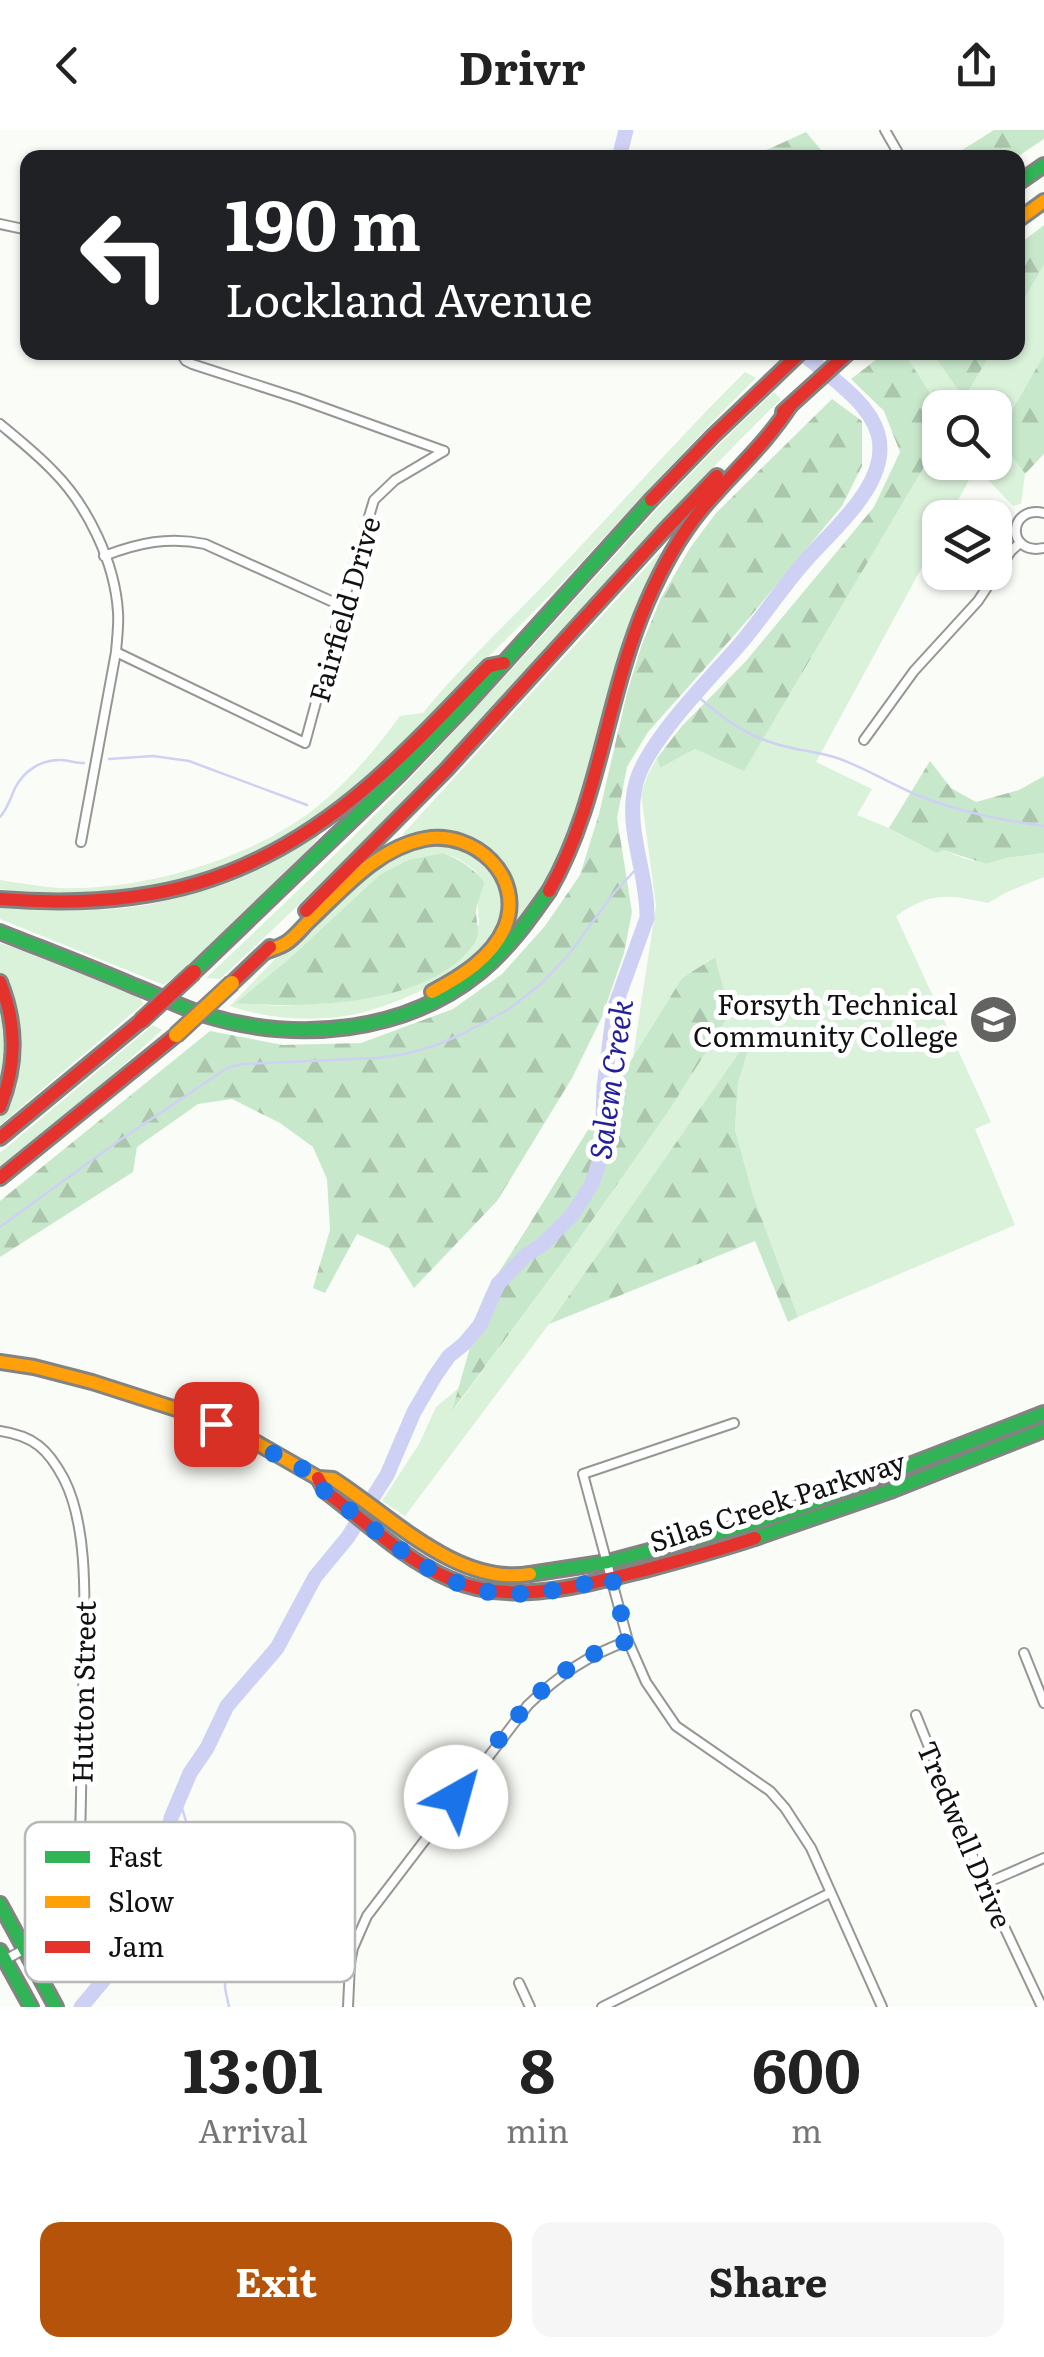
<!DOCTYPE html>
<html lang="en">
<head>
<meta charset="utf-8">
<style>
  :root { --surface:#fff; --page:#f6f6f6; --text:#222; --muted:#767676; --accent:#b45309 }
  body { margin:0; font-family:Literata,serif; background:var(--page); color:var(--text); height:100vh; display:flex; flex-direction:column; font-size:38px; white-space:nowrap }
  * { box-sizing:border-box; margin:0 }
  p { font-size:32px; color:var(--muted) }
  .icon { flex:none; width:55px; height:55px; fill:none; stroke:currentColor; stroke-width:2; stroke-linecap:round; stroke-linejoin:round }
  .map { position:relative; height:1877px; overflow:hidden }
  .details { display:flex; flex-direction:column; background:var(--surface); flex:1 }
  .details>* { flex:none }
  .hud { position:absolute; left:20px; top:20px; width:1005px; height:210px; border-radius:20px; box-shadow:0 2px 8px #0004; background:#202124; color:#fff; overflow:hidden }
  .tools { position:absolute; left:922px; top:260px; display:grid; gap:20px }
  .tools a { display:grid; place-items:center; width:90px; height:90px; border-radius:20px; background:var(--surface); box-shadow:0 2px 8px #0004; font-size:50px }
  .pin { position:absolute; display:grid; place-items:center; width:85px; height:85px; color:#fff; margin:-42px; border-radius:20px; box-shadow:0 5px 15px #0006 }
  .me { position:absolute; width:110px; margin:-55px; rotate:38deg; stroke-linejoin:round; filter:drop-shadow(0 0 8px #0008) }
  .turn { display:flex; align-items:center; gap:35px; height:210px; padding:0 40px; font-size:45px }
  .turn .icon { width:130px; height:130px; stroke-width:2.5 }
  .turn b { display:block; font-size:70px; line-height:85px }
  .eta { display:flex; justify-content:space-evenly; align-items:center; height:170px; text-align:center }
  .eta b { font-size:60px; font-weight:700; line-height:70px }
  .action { display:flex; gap:20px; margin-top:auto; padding:20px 40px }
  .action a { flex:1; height:115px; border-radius:20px; background:var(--accent); color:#fff; font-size:40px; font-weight:700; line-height:115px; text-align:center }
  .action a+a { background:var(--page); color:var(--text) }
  header { display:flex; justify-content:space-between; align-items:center; height:130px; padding:0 40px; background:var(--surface); font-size:45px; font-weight:700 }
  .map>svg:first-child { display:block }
</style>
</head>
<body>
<header><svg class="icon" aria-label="back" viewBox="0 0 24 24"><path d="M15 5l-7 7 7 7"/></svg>Drivr<svg class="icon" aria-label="share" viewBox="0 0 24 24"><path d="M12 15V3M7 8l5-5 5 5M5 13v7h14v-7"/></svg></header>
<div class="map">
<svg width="1044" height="1877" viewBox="0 0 1044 1877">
  <defs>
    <pattern id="forest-firs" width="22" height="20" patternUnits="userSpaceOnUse" patternTransform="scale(2.5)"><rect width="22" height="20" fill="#c8e8cb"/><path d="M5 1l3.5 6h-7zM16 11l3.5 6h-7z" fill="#abc6ad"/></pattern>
  </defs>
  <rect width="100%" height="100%" fill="#fafcf7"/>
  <g fill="#daf1da" fill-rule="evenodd">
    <path d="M1044 135V225L997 304 1025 344 1021 374 1013 376 976 337 949 387 940 388V404L816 632 872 659 857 685 963 728 986 734 1006 728 1044 723V747L1007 762 988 773C947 764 931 762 896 786L991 992 975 999 1015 1095 798 1187 753 1065 735 1000 738 953 751 907 549 1194 405 1386 382 1371 419 1314 436 1277 459 1258 455 1278 569 1123 668 982 730 884 714 827 682 848 633 927 656 776 641 664 647 646 657 628 660 638 695 619 744 640 940 310V332H995V278H940L904 223H932L964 267 991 223 1018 222V179Z"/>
    <path d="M745 242 756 248C688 315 624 387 558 457 521 495 483 532 445 569 396 618 347 674 285 708 221 743 149 765 75 766 50 767 25 763 0 759V750C20 753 41 757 61 758 142 761 255 728 318 676 350 650 376 619 400 586L423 583C465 531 515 486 560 438 622 373 681 305 745 242Z"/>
    <path d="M774 262 781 269C661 386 553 514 438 636 368 709 294 780 220 849L206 848C274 783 343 719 408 651 443 614 477 576 512 539 598 446 680 348 774 262Z"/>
    <polygon points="660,422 663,426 568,712 547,758 514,800 509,797 514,777 490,721 406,708 403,704"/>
    <path d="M317 704 320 706C274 759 219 811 164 855L0 789V776C60 782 134 785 191 763 234 746 275 723 317 704Z"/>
    <path d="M432 712C458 714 476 717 491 739 543 814 408 874 351 885 312 892 267 889 230 876L273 831 365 745 387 729ZM443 723 459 729 476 741 479 795 378 866 330 873 278 876 238 873 289 829Z"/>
    <polygon points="0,813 48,829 140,867 143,874 0,995 0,984 11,959 8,863 0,845"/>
    <path d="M0 867C9 900 10 928 0 961Z"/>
    <polygon points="153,895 162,900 110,947 0,1036 0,1023"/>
  </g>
  <g fill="url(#forest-firs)">
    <polygon points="994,0 1044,0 1044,9 1017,27 951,27"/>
    <polygon points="806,2 827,27 751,27"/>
    <polygon points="1044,95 1044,135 1018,179 1018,115"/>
    <polygon points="886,222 904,223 940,278 940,310 744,641 695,619 660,638 657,628 682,596 746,531 874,377 900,322 884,281 851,249"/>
    <polygon points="932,223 991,223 964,268"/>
    <polygon points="1044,225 1044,324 1025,344 997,305"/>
    <polygon points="832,269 862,291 862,336 842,376 739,500 648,602 627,637 617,688 632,782 624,823 602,887 572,948 497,1071 414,1158 389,1118 357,1104 325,1163 313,1158 330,1100 327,1049 313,1017 280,993 232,969 198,974 137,1017 133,1042 0,1127 0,1071 210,901 283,915 361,913 453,879 502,844 545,796 580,745 599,684 627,563 642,514 661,468 690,418 716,383"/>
    <polygon points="930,631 951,658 976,672 1019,660 1044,646 1044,723 1006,728 986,734 943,720 937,723 889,698"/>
    <path d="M443 723C461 730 473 738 484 752 482 761 477 772 476 782 476 793 481 801 475 812 434 876 303 879 236 873L289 829 381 744 409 730Z"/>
    <polygon points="715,827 730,884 668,982 569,1123 452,1281 485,1164 529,1095 682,848"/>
    <polygon points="753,903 738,953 735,1000 753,1065 798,1187 788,1192 755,1111 549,1194"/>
  </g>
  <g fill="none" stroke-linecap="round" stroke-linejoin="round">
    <g stroke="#cfd1f4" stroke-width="2.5">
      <path d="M695 564C721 587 747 607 780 615 800 621 821 622 840 629 867 639 891 654 917 665 959 682 1001 690 1044 696"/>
      <polyline points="109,629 153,626 189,631 307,675"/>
      <path d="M0 687C8 678 10 669 15 658 24 641 40 630 60 630 68 630 75 633 84 633"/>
      <polyline points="0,1097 117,1012 227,938 242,934 377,928 405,924 437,915 464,903 509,879 542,853 570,823 613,764 639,736"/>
      <polyline points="179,1668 198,1731 202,1767 224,1811 226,1824 225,1858 229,1877"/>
    </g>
    <g stroke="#cfd1f4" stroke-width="15">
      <polyline points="619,28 626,0"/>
      <path d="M81 1877 108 1845 160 1752 171 1688 190 1643 207 1618 227 1576 277 1518 315 1447 348 1407 387 1345 414 1282 435 1246 449 1226 464 1214 480 1195 498 1154 526 1125 542 1115 572 1085 592 1054 602 1023 604 957 614 879 647 788C648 743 624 698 636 653 647 611 711 548 740 514 761 489 780 461 801 436 829 402 892 354 878 304 869 271 826 244 801 222"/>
    </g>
    <defs>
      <g id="street">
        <polyline points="885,0 901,28"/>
        <polyline points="228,28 228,27"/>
        <polyline points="0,94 28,100"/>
        <polyline points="180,222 186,231 192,234 297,268 444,321"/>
        <path d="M0 294C18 309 37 324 53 341 88 376 115 433 118 482 119 495 117 508 116 522L81 712"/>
        <path d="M1044 383C1007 375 1006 426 1044 418"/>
        <path d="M104 426C138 413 169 406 205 414L342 476"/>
        <polyline points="116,522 305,613 342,476 374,370 395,350 444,321"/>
        <polyline points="864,610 914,541 978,471 1011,421 1020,413"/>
        <polyline points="734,1293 583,1344 628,1511 646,1552 676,1596 770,1661 785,1678 811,1718 882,1877"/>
        <path d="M0 1301C34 1306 48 1319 64 1349 87 1394 85 1466 84 1515 83 1553 83 1592 82 1630 80 1671 82 1713 76 1753 63 1799 45 1808 5 1830"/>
        <polyline points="1024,1523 1044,1573"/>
        <polyline points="916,1585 984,1754 1042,1877"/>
        <polyline points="984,1754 1044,1728"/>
        <polyline points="519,1853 530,1877"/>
        <path d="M348 1877 350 1833 353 1818 367 1786 528 1575C559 1545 588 1525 628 1511"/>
        <polyline points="602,1877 830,1763"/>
      </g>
      <g id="fast">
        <polyline points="1018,53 1044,35"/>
        <path d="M0 802C45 820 90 837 134 856 158 865 180 877 205 885 296 913 404 904 480 842 508 819 528 791 549 761"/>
        <polyline points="194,842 400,644 466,575 651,370"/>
        <polyline points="755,1408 893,1360 1044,1300"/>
        <polyline points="530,1444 608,1432 739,1397 793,1380 1044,1283"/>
        <polyline points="0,1774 56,1877"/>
        <polyline points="0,1821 31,1877"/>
      </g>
      <g id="slow">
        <polyline points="1018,90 1044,71"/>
        <path d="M265 822C272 819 280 817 286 813 294 808 301 799 308 792 342 760 377 718 425 709 475 700 525 747 505 797 492 828 460 847 432 862"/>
        <path d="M0 1232 34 1237 92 1252 195 1285 250 1309 318 1348 333 1349C391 1386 457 1456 530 1444"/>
      </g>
      <g id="jam">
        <polyline points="783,282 849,222"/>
        <polyline points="651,370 713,306 801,222"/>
        <path d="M549 761C600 673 606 566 647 472 661 440 678 408 701 380 730 345 765 315 790 276"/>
        <path d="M0 769C147 781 256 753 369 655 412 618 450 576 489 536L504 533"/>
        <polyline points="306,781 446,640 663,402 717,346"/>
        <path d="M0 852C17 895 17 934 0 977"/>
        <polyline points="232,853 270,817"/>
        <polyline points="0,1008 141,891"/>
        <polyline points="0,1048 176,905"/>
        <path d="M318 1348 325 1361C365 1391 403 1429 450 1449 511 1477 583 1455 645 1440 682 1430 719 1420 755 1408"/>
      </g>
    </defs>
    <use href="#street" stroke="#969795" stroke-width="12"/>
    <use href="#fast" stroke="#838482" stroke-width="18"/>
    <use href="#slow" stroke="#838482" stroke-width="18"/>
    <use href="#jam" stroke="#838482" stroke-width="18"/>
    <use href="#street" stroke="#fefffe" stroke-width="8"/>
    <use href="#fast" stroke="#30b455" stroke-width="12"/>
    <use href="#slow" stroke="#ff9f0a" stroke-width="12"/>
    <use href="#jam" stroke="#e5322d" stroke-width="12"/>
    <defs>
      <polyline id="slow-bridge" points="176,905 232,853"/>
      <polyline id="jam-bridge" points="141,891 194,842"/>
    </defs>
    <use href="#slow-bridge" stroke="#838482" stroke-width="19" stroke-linecap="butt"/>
    <use href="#jam-bridge" stroke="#838482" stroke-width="19" stroke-linecap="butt"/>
    <use href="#slow-bridge" stroke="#ff9f0a" stroke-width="14"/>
    <use href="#jam-bridge" stroke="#e5322d" stroke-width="14"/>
  </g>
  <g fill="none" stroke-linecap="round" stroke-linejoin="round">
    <path stroke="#1a73e8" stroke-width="18" stroke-dasharray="0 32.4" d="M216 1294 298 1336 318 1348 325 1362C376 1398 433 1457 497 1463 535 1467 575 1456 612 1448L628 1511C610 1517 593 1523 577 1533 526 1564 492 1621 456 1667"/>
  </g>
  <defs>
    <symbol id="university-disc" viewBox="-11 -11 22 22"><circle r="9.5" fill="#636362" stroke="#fff"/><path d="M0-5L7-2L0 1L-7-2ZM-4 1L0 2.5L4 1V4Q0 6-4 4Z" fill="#fff"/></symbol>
  </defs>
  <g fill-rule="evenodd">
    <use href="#university-disc" x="966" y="862" width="55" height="55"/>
  </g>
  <g text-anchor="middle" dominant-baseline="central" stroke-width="10" stroke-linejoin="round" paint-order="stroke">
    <g font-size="28" fill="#111" stroke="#fff">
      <text transform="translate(343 479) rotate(-74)">Fairfield Drive</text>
      <text transform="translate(777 1370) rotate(-18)">Silas Creek Parkway</text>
      <text transform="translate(82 1562) rotate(-89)">Hutton Street</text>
      <text transform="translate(966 1704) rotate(67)">Tredwell Drive</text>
    </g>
    <g font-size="28" fill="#111" stroke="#fff" text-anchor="end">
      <text x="958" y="873">Forsyth Technical<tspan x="958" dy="32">Community College</tspan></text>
    </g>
    <g font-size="30" font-style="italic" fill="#24209c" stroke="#fff">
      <text transform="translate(609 949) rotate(-82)">Salem Creek</text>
    </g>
  </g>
  <rect x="25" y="1692" width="330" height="160" rx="15" fill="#fff" stroke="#b8b8b8" stroke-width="2.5"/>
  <rect x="45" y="1721" width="45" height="12" fill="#30b455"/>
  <rect x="45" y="1766" width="45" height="12" fill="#ff9f0a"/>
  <rect x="45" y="1811" width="45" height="12" fill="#e5322d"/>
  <g font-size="28" fill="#111">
    <text x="108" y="1737">Fast</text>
    <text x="108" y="1782">Slow</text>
    <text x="108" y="1827">Jam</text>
  </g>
</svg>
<div class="tools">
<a><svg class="icon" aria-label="search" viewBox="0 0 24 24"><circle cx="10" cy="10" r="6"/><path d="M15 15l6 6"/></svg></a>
<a><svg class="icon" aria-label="layers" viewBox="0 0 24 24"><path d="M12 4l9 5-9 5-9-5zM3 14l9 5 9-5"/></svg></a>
</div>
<div class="pin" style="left:216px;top:1294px;background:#d93025"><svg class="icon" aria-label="arrive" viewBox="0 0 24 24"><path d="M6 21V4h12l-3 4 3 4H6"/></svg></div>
<svg class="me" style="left:456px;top:1667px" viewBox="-20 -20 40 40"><circle r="19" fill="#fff"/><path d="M0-13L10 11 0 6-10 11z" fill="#1a73e8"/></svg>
<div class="hud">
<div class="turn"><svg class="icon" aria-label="left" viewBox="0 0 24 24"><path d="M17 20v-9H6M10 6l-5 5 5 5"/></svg><div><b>190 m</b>Lockland Avenue</div></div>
</div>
</div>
<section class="details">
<div class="eta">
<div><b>13:01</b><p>Arrival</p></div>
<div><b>8</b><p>min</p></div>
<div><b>600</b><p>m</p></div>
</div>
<div class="action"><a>Exit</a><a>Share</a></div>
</section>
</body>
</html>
